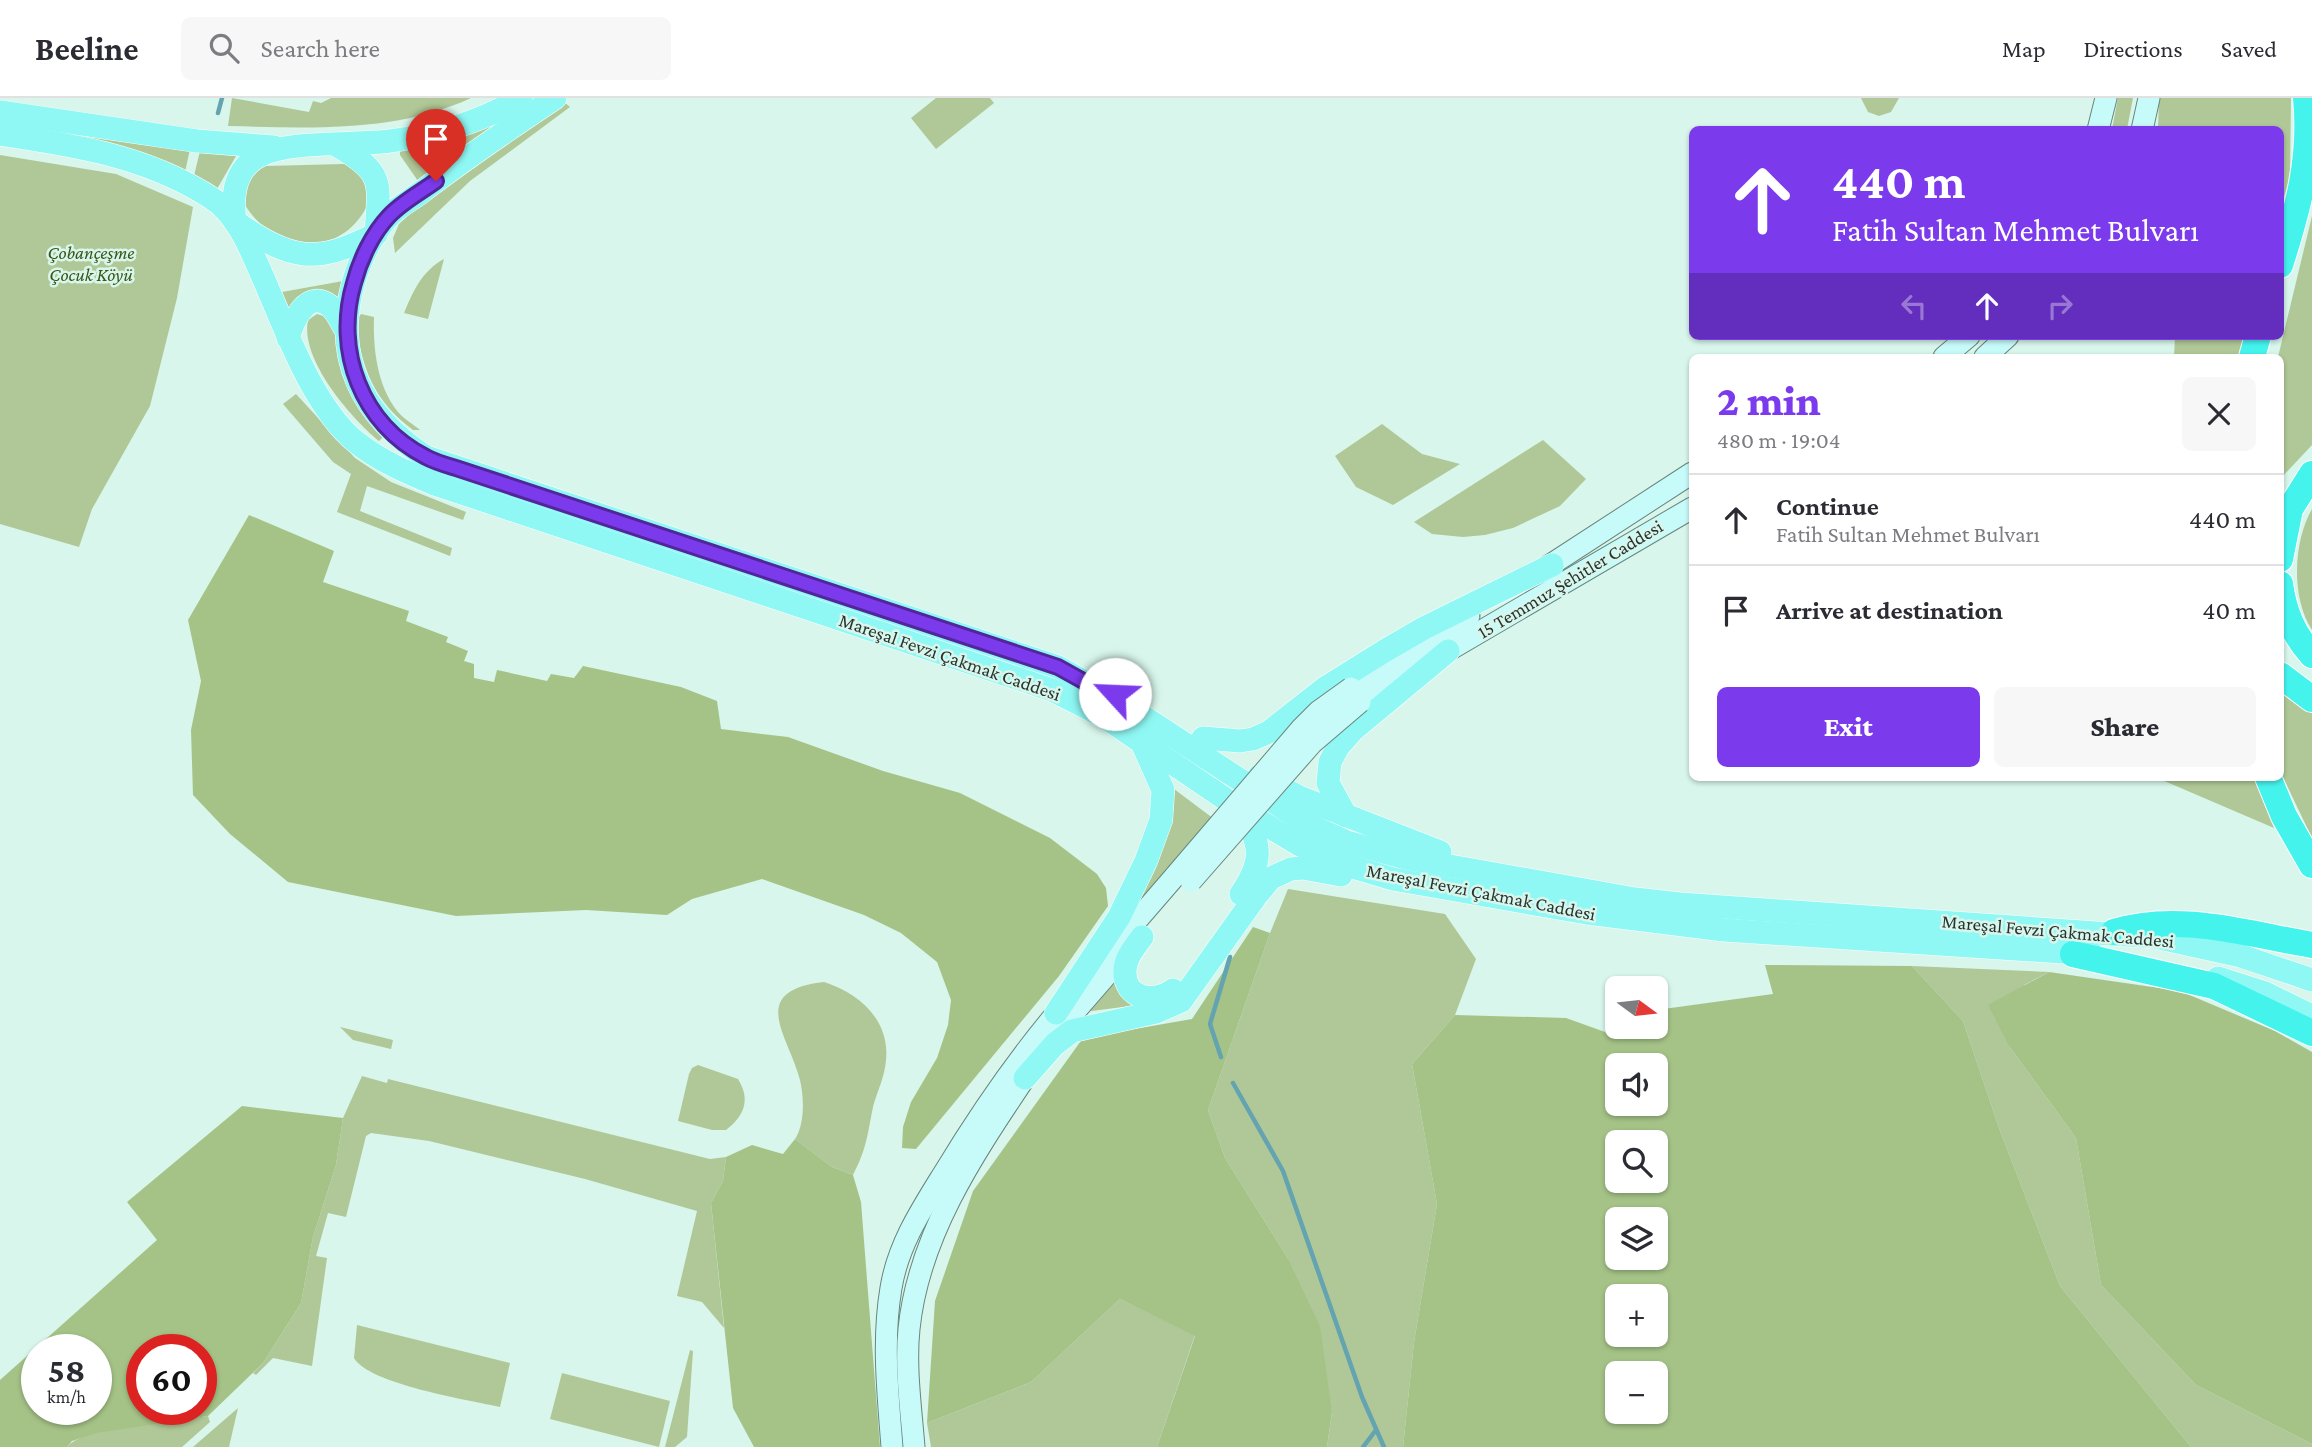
<!DOCTYPE html>
<html lang="en">
<head>
<meta charset="utf-8">
<style>
  :root { --surface:#fff; --page:#f7f7f7; --text:#2b2b33; --muted:#7c7c81; --line:#e1e1e2; --accent:#7c3aed }
  body { margin:0; font-family:"Crimson Pro",serif; background:var(--page); color:var(--text); height:100vh; display:flex; flex-direction:column; font-size:26px; white-space:nowrap }
  * { box-sizing:border-box; margin:0 }
  p { font-size:23px; color:var(--muted) }
  .icon { flex:none; width:38px; height:38px; fill:none; stroke:currentColor; stroke-width:2; stroke-linecap:round; stroke-linejoin:round }
  .map { position:relative; flex:1; overflow:hidden }
  .panel { position:absolute; left:1689px; top:256px; width:595px; height:427px; display:flex; flex-direction:column; background:var(--surface); border-radius:10px; box-shadow:0 2px 5px #0004 }
  .panel>* { flex:none }
  .banner { position:absolute; left:1689px; top:28px; width:595px; height:214px; border-radius:10px; box-shadow:0 2px 5px #0004; background:#7c3aed; color:#fff; overflow:hidden }
  .needle { width:46px; rotate:105deg }
  .buttons { position:absolute; left:1605px; top:878px; display:grid; gap:14px }
  .buttons a { display:grid; place-items:center; width:63px; height:63px; border-radius:10px; background:var(--surface); box-shadow:0 2px 5px #0004; font-size:35px }
  .speed { position:absolute; left:21px; top:1236px; display:flex; gap:14px; font-size:35px; font-weight:700; text-align:center }
  .speed>* { display:grid; place-content:center; width:91px; height:91px; border-radius:50%; background:var(--surface); box-shadow:0 2px 5px #0004; line-height:1 }
  .speed small { font-size:18px; font-weight:400 }
  .speed .limit { border:10px solid #d22; background:#fff; color:#111 }
  .pin { position:absolute; display:grid; place-items:center; width:60px; height:60px; color:#fff; margin:-72px -30px; border-radius:50% 50% 50% 0; rotate:-45deg; box-shadow:0 0 7px #0007 }
  .pin .icon { rotate:45deg }
  .me { position:absolute; width:77px; margin:-38px; rotate:295deg; stroke-linejoin:round; filter:drop-shadow(0 0 5px #0008) }
  .turn { display:flex; align-items:center; gap:24px; height:147px; padding:0 28px; font-size:32px }
  .turn .icon { width:91px; height:91px; stroke-width:2.5 }
  .turn b { display:block; font-size:49px; line-height:60px }
  .lanes { display:flex; align-items:center; height:66px; padding:0 28px; background:#0003; justify-content:center; gap:35px; direction:ltr }
  .lanes .off { opacity:.35 }
  .round { display:grid; place-items:center; flex:none; width:74px; height:74px; border-radius:10px; background:var(--page) }
  .overview { display:flex; align-items:center; justify-content:space-between; height:119px; padding:0 28px }
  h1 { font-size:42px; font-weight:800; line-height:52px; color:var(--accent) }
  .button { display:flex; gap:14px; margin-top:auto; padding:14px 28px }
  .button a { flex:1; height:80px; border-radius:10px; background:var(--accent); color:#fff; font-size:28px; font-weight:800; line-height:80px; text-align:center }
  .button a+a { background:var(--page); color:var(--text) }
  ul { padding:0; list-style:none }
  li { display:flex; align-items:center; gap:21px; height:91px; padding:0 28px; border-top:2px solid var(--line) }
  li div { flex:1 }
  li b { display:block; font-size:26px }
  li em { font-style:normal }
  header { display:flex; align-items:center; gap:42px; box-sizing:border-box; height:98px; padding:0 35px; background:var(--surface); border-bottom:2px solid var(--line) }
  header strong { font-size:33px }
  nav { display:flex; gap:38px; margin-inline-start:auto; font-size:24px }
  .search { width:490px; height:63px; background:var(--page); display:flex; align-items:center; gap:18px; box-sizing:border-box; padding:0 24px; border-radius:10px; color:var(--muted); font-size:26px }
  .map>svg:first-child { display:block }
</style>
</head>
<body>
<header>
<strong>Beeline</strong>
<div class="search"><svg class="icon" aria-label="search" viewBox="0 0 24 24"><circle cx="10" cy="10" r="6"/><path d="M15 15l6 6"/></svg>Search here</div>
<nav><a>Map</a><a>Directions</a><a>Saved</a></nav>
</header>
<div class="map">
<svg width="2312" height="1349" viewBox="0 0 2312 1349">
  <rect width="100%" height="100%" fill="#d8f6eb"/>
  <g fill="#b0c897">
    <path d="M232 0 309 14 313 3 321 5 331 0H471C395 35 310 30 228 28Z"/>
    <polygon points="936,0 990,0 994,5 936,51 911,20"/>
    <polygon points="1861,0 1899,0 1891,14 1879,18 1868,14"/>
    <polygon points="2118,0 2133,0 2127,31 2112,31"/>
    <polygon points="2159,0 2291,0 2290,79 2280,112 2280,32 2158,32"/>
    <polygon points="563,3 570,9 470,83 395,155 393,140 399,126 442,86"/>
    <polygon points="489,27 490,30 418,83 400,57 400,53 436,46"/>
    <polygon points="0,28 97,36 190,51 185,74 109,44"/>
    <polygon points="200,53 236,58 217,91 194,78"/>
    <polygon points="0,57 116,76 193,109 177,200 150,308 92,411 79,449 0,426"/>
    <path d="M343 66 355 67 371 84C370 92 370 103 366 110 338 162 273 153 245 107 245 90 248 75 266 68Z"/>
    <polygon points="2312,118 2312,347 2280,381 2280,259 2278,259"/>
    <path d="M444 161 428 221 404 215C413 193 422 173 444 161Z"/>
    <path d="M343 183 338 199C313 185 307 193 290 213L282 194Z"/>
    <path d="M317 216 327 219 336 237 356 301 383 339 379 343C350 319 300 261 308 222Z"/>
    <path d="M361 216 374 219C373 251 377 288 398 314 404 321 413 326 420 332H413C373 302 363 272 355 224Z"/>
    <polygon points="2175,238 2247,238 2242,259 2174,259"/>
    <polygon points="296,296 355,360 391,384 466,414 463,422 367,388 360,413 452,450 450,458 337,414 351,376 333,364 283,306"/>
    <polygon points="1382,326 1422,356 1460,366 1393,407 1356,389 1335,358"/>
    <polygon points="1543,342 1586,381 1560,408 1513,430 1485,437 1463,439 1432,436 1414,424"/>
    <path d="M2312 411V532C2291 500 2293 444 2312 411Z"/>
    <polygon points="2280,589 2312,613 2312,740 2280,673"/>
    <polygon points="2162,679 2255,679 2274,730 2162,682"/>
    <polygon points="1174,691 1214,721 1125,821"/>
    <polygon points="1288,791 1445,816 1476,861 1455,917 1412,966 1437,1106 1414,1244 1403,1349 1327,1349 1332,1314 1287,1159 1225,1060 1208,1012 1270,835"/>
    <polygon points="1912,868 2049,874 2024,887 2009,948 2076,1040 2101,1187 2196,1287 2312,1346 2312,1349 2191,1349 2060,1188 1999,1030 1963,923"/>
    <polygon points="1113,883 1121,897 1138,907 1084,914"/>
    <path d="M824 884C859 895 890 922 886 962 885 978 877 994 873 1009 867 1038 867 1050 853 1077L832 1069 795 1041C805 1026 804 999 800 982 789 938 746 893 824 884Z"/>
    <polygon points="340,929 393,942 391,951 353,942"/>
    <path d="M698 967 738 981C751 1002 744 1018 726 1032H712L678 1023 689 976 692 970Z"/>
    <polygon points="362,978 387,985 388,981 710,1061 726,1059 723,1083 711,1105 724,1230 702,1204 677,1198 697,1113 585,1081 429,1043 371,1035 366,1038 346,1119 328,1115 316,1158 327,1160 312,1268 273,1260 256,1277 253,1275 263,1265 301,1205 313,1139 336,1067 343,1020"/>
    <polygon points="1120,1201 1195,1237 1157,1349 931,1349 927,1325 1031,1284"/>
    <path d="M357 1227 510 1265 500 1309C468 1302 369 1286 354 1260Z"/>
    <polygon points="690,1252 693,1253 687,1339 675,1349 665,1349"/>
    <polygon points="562,1275 670,1303 659,1349 550,1321"/>
    <polygon points="238,1310 229,1349 193,1349"/>
    <path d="M208 1318 210 1324 182 1349H67C82 1329 180 1322 208 1318Z"/>
  </g>
  <g fill="#a5c387" fill-rule="evenodd">
    <polygon points="249,417 334,453 323,484 409,513 406,523 448,539 446,544 468,553 464,563 474,566 474,580 494,584 497,572 547,583 551,576 574,580 583,568 681,589 717,603 721,631 788,639 883,673 960,695 1050,740 1097,776 1106,790 1108,808 1059,878 916,1051 902,1050 903,1029 911,1004 937,960 948,927 951,902 937,864 901,835 864,817 762,781 692,801 667,817 586,812 456,818 288,784 230,736 193,697 191,632 201,583 188,522"/>
    <polygon points="1253,829 1270,835 1208,1012 1225,1060 1287,1159 1320,1228 1332,1314 1327,1349 1157,1349 1195,1238 1120,1201 1031,1284 927,1325 935,1203 973,1093 1083,940 1192,921"/>
    <path d="M1765 867 1912 868 1963 923 1999 1030 2060 1188 2191 1349H1403L1414 1244 1437 1106 1412 966 1455 917 1566 920 1605 934 1617 927V929H1656V912L1773 896ZM1617 968H1656V1006H1617ZM1617 1045H1656V1083H1617ZM1617 1122H1656V1160H1617ZM1617 1199H1656V1237H1617ZM1617 1276H1656V1314H1617Z"/>
    <polygon points="2049,874 2180,893 2275,933 2312,954 2312,1346 2196,1287 2101,1187 2076,1040 2009,948 1988,907"/>
    <path d="M242 1008 343 1020 336 1067 313 1139 301 1205 263 1265 208 1318 97 1335 72 1343 67 1349H0V1282L157 1142 127 1104ZM37 1251H96V1311H37ZM201 1251V1311H142V1251Z"/>
    <polygon points="795,1041 832,1069 853,1077 861,1104 880,1349 754,1349 733,1310 711,1105 723,1083 726,1059 752,1047 783,1056"/>
  </g>
  <g fill="none" stroke-linecap="round" stroke-linejoin="round">
    <g stroke="#64a4b0" stroke-width="4.5">
      <polyline points="218,15 222,0"/>
      <polyline points="1221,959 1210,926 1230,859"/>
      <polyline points="1233,985 1283,1073 1362,1299 1384,1349"/>
      <polyline points="1363,1349 1376,1332"/>
    </g>
    <defs>
      <g id="secondary">
        <polyline points="2098,32 2106,0"/>
        <polyline points="2142,32 2149,0"/>
        <polyline points="1944,259 1969,238"/>
        <polyline points="1985,259 2008,238"/>
        <polyline points="1538,475 1692,375"/>
        <polyline points="1351,590 1469,518"/>
        <polyline points="1360,604 1692,410"/>
        <polyline points="1093,873 1176,777"/>
        <polyline points="1064,926 1116,866"/>
        <path d="M892 1349C888 1296 882 1243 891 1190 898 1147 921 1112 944 1075 981 1014 1020 957 1067 903"/>
        <path d="M914 1349C911 1311 905 1269 909 1231 919 1132 980 1047 1034 966"/>
      </g>
      <g id="primary">
        <path d="M555 0C510 30 467 59 424 92 413 101 400 107 390 117 373 134 361 160 354 182 332 259 361 317 426 359L1058 569 1124 606 1309 727 1347 744 1405 760 1635 801 1680 806 2155 839 2241 858 2312 882"/>
        <polyline points="0,14 197,43 274,49"/>
        <path d="M0 36C67 46 133 56 193 89 204 95 215 101 224 110 243 129 254 160 265 184 286 233 314 310 356 344 380 363 408 375 435 386L1052 592 1103 618 1243 713 1298 746 1346 767 1393 781 1587 815 1724 832 2092 856"/>
        <path d="M338 48C386 76 379 85 376 136"/>
        <path d="M235 124C232 101 233 76 254 61 283 41 354 48 390 43 436 37 481 24 521 0"/>
        <path d="M237 125C292 162 315 167 376 136"/>
        <path d="M288 240C293 223 307 190 330 208 337 214 341 224 346 232"/>
        <polyline points="1203,640 1240,643 1253,641 1269,634 1325,590 1386,552 1424,530 1552,467"/>
        <polyline points="1259,678 1299,699 1440,754"/>
        <polyline points="1346,718 1328,685 1330,664 1338,649 1353,632 1448,553"/>
        <path d="M1241 796C1264 762 1261 748 1243 713"/>
        <path d="M1142 839C1135 849 1125 860 1125 873 1124 901 1154 906 1173 892"/>
        <polyline points="2218,880 2265,895 2312,918"/>
        <polyline points="1056,915 1119,819 1146,763 1161,722 1163,692 1143,647"/>
        <polyline points="1025,980 1055,946 1072,933 1156,914 1181,903 1256,798 1271,780 1291,771 1303,770 1341,777"/>
      </g>
      <g id="highway">
        <path d="M2280 167C2298 111 2312 60 2306 0"/>
        <polyline points="2252,259 2258,238"/>
        <polyline points="2280,461 2290,411 2312,376"/>
        <path d="M2280 486C2284 514 2293 536 2312 557"/>
        <polyline points="2280,577 2312,601"/>
        <polyline points="2268,679 2284,718 2312,767"/>
        <path d="M2114 834C2179 814 2248 836 2312 847"/>
        <polyline points="2073,856 2214,888 2312,935"/>
      </g>
    </defs>
    <use href="#secondary" stroke="#6a857b" stroke-width="23"/>
    <use href="#primary" stroke="#fff" stroke-width="24"/>
    <use href="#highway" stroke="#fff" stroke-width="28"/>
    <use href="#secondary" stroke="#c7fbfa" stroke-width="21"/>
    <use href="#primary" stroke="#8ff8f4" stroke-width="23"/>
    <use href="#highway" stroke="#45f3ed" stroke-width="26"/>
    <defs>
      <g id="secondary-bridge">
        <polyline points="1176,777 1301,631 1319,613 1351,590"/>
        <polyline points="1191,783 1312,645 1360,604"/>
      </g>
    </defs>
    <use href="#secondary-bridge" stroke="#6a857b" stroke-width="23" stroke-linecap="butt"/>
    <use href="#secondary-bridge" stroke="#c7fbfa" stroke-width="21"/>
  </g>
  <g fill="none" stroke-linecap="round" stroke-linejoin="round">
    <defs>
      <path id="route" d="M436 83C421 94 402 104 389 118 372 136 360 162 354 185 334 252 361 326 426 359 435 364 446 367 456 370L1058 569 1103 594 1115 596"/>
    </defs>
    <use href="#route" stroke="#51269a" stroke-width="18"/>
    <use href="#route" stroke="#7c3aed" stroke-width="12"/>
  </g>
  <g text-anchor="middle" dominant-baseline="central" stroke-width="5" stroke-linejoin="round" paint-order="stroke">
    <g font-size="19" font-style="italic" fill="#3a5415" stroke="#d8f6eb">
      <text x="91" y="154">Çobançeşme<tspan x="91" dy="22">Çocuk Köyü</tspan></text>
    </g>
    <g font-size="19" fill="#28332f" stroke="#d8f6eb">
      <text transform="translate(1570 481) rotate(-31)">15 Temmuz Şehitler Caddesi</text>
      <text transform="translate(950 559) rotate(19)">Mareşal Fevzi Çakmak Caddesi</text>
      <text transform="translate(1481 794) rotate(11)">Mareşal Fevzi Çakmak Caddesi</text>
      <text transform="translate(2058 833) rotate(5)">Mareşal Fevzi Çakmak Caddesi</text>
    </g>
  </g>
</svg>
<div class="buttons">
<a><svg class="needle" viewBox="-14 -14 28 28"><path d="M0-13l5 13h-10z" fill="#e53935"/><path d="M0 13l5-13h-10z" fill="#7c7c81"/></svg></a>
<a><svg class="icon" aria-label="sound" viewBox="0 0 24 24"><path d="M4 9h4l5-4v14l-5-4H4zM17 9q2 3 0 6"/></svg></a>
<a><svg class="icon" aria-label="search" viewBox="0 0 24 24"><circle cx="10" cy="10" r="6"/><path d="M15 15l6 6"/></svg></a>
<a><svg class="icon" aria-label="layers" viewBox="0 0 24 24"><path d="M12 4l9 5-9 5-9-5zM3 14l9 5 9-5"/></svg></a>
<a>+</a>
<a>−</a>
</div>
<div class="speed"><div>58<small>km/h</small></div><div class="limit">60</div></div>
<div class="pin" style="left:436px;top:83px;background:#d93025"><svg class="icon" aria-label="arrive" viewBox="0 0 24 24"><path d="M6 21V4h12l-3 4 3 4H6"/></svg></div>
<svg class="me" style="left:1115px;top:596px" viewBox="-20 -20 40 40"><circle r="19" fill="#fff"/><path d="M0-13L10 11 0 6-10 11z" fill="#7c3aed"/></svg>
<div class="banner">
<div class="turn"><svg class="icon" aria-label="ahead" viewBox="0 0 24 24"><path d="M12 20V5M6 11l6-6 6 6"/></svg><div><b>440 m</b>Fatih Sultan Mehmet Bulvarı</div></div>
<div class="lanes"><svg class="icon off" aria-label="left" viewBox="0 0 24 24"><path d="M17 20v-9H6M10 6l-5 5 5 5"/></svg><svg class="icon" aria-label="ahead" viewBox="0 0 24 24"><path d="M12 20V5M6 11l6-6 6 6"/></svg><svg class="icon off" aria-label="right" viewBox="0 0 24 24"><path d="M7 20v-9h11M14 6l5 5-5 5"/></svg></div>
</div>
<section class="panel">
<div class="overview"><div><h1>2 min</h1><p>480 m · 19:04</p></div><a class="round"><svg class="icon" aria-label="close" viewBox="0 0 24 24"><path d="M6 6l12 12M18 6L6 18"/></svg></a></div>
<ul>
<li><svg class="icon" aria-label="ahead" viewBox="0 0 24 24"><path d="M12 20V5M6 11l6-6 6 6"/></svg><div><b>Continue</b><p>Fatih Sultan Mehmet Bulvarı</p></div><em>440 m</em></li>
<li><svg class="icon" aria-label="arrive" viewBox="0 0 24 24"><path d="M6 21V4h12l-3 4 3 4H6"/></svg><div><b>Arrive at destination</b></div><em>40 m</em></li>
</ul>
<div class="button"><a>Exit</a><a>Share</a></div>
</section>
</div>
</body>
</html>
